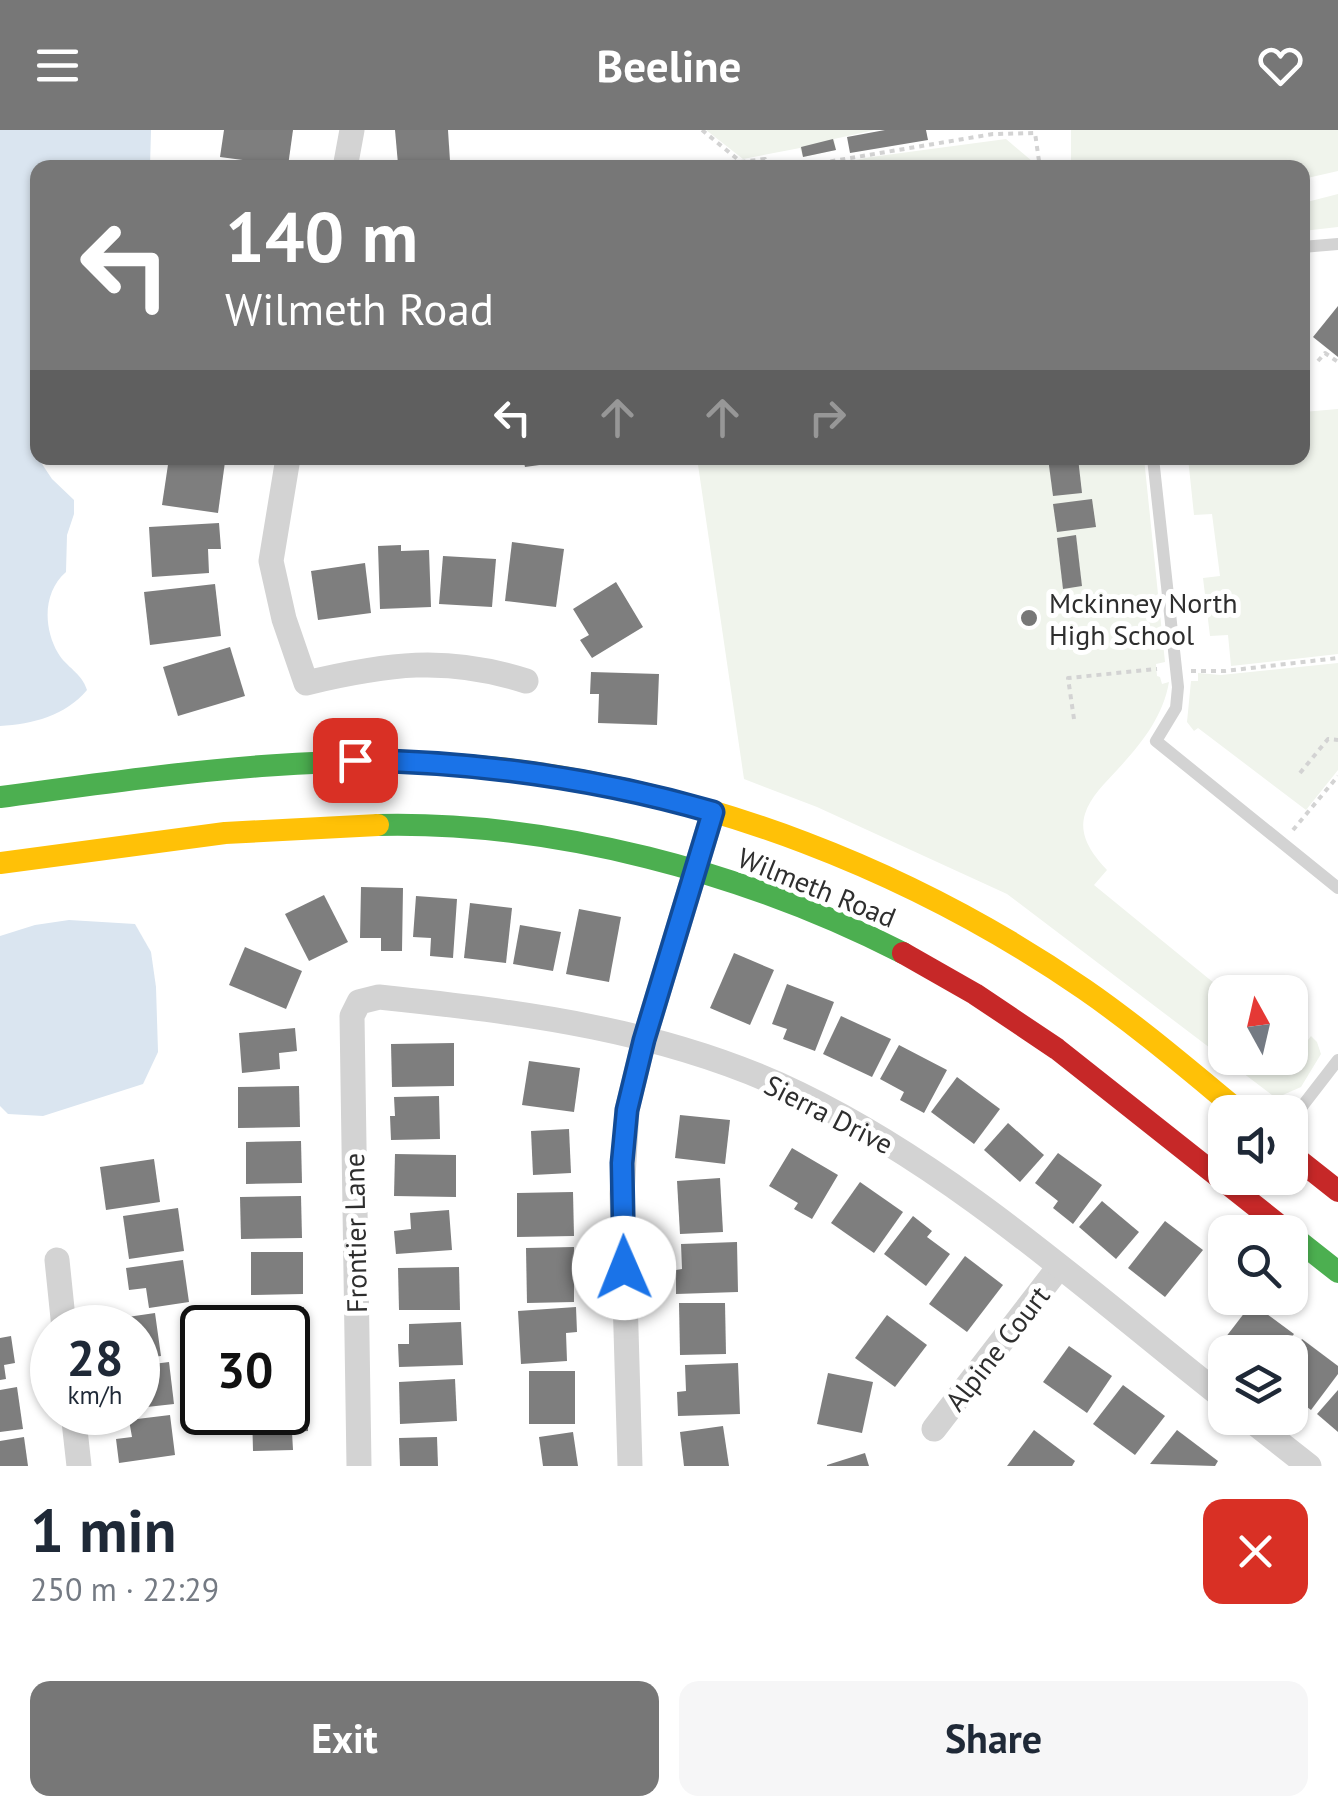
<!DOCTYPE html>
<html lang="en">
<head>
<meta charset="utf-8">
<style>
  :root { --surface:#fff; --page:#f6f6f7; --text:#1f2937; --muted:#747a83; --accent:#777 }
  body { margin:0; font-family:"PT Sans",sans-serif; background:var(--page); color:var(--text); height:100vh; display:flex; flex-direction:column; font-size:38px; white-space:nowrap }
  * { box-sizing:border-box; margin:0 }
  p { font-size:32px; color:var(--muted) }
  .icon { flex:none; width:55px; height:55px; fill:none; stroke:currentColor; stroke-width:2; stroke-linecap:round; stroke-linejoin:round }
  .map { position:relative; height:1336px; overflow:hidden }
  .panel { display:flex; flex-direction:column; background:var(--surface); flex:1 }
  .panel>* { flex:none }
  .top-card { position:absolute; left:30px; top:30px; width:1280px; height:305px; border-radius:20px; box-shadow:0 2px 8px #0004; background:#777; color:#fff; overflow:hidden }
  .needle { width:65px; rotate:352deg }
  .controls { position:absolute; left:1208px; top:845px; display:grid; gap:20px }
  .controls a { display:grid; place-items:center; width:100px; height:100px; border-radius:20px; background:var(--surface); box-shadow:0 2px 8px #0004; font-size:50px }
  .speed { position:absolute; left:30px; top:1175px; display:flex; gap:20px; font-size:50px; font-weight:700; text-align:center }
  .speed>* { display:grid; place-content:center; width:130px; height:130px; border-radius:50%; background:var(--surface); box-shadow:0 2px 8px #0004; line-height:1 }
  .speed small { font-size:25px; font-weight:400 }
  .speed .limit { border:5px solid #111; border-radius:15px; background:#fff; color:#111 }
  .pin { position:absolute; display:grid; place-items:center; width:85px; height:85px; color:#fff; margin:-42px; border-radius:20px; box-shadow:0 5px 15px #0006 }
  .me { position:absolute; width:110px; margin:-55px; rotate:359deg; stroke-linejoin:round; filter:drop-shadow(0 0 8px #0008) }
  .turn { display:flex; align-items:center; gap:35px; height:210px; padding:0 30px; font-size:45px }
  .turn .icon { width:130px; height:130px; stroke-width:2.5 }
  .turn b { display:block; font-size:70px; line-height:85px }
  .lanes { display:flex; align-items:center; height:95px; padding:0 30px; background:#0003; justify-content:center; gap:50px; direction:ltr }
  .lanes .off { opacity:.35 }
  .round { display:grid; place-items:center; flex:none; width:105px; height:105px; border-radius:20px; background:var(--page) }
  .headline { display:flex; align-items:center; justify-content:space-between; height:170px; padding:0 30px }
  h1 { font-size:60px; font-weight:800; line-height:75px }
  .cta { display:flex; gap:20px; margin-top:auto; padding:20px 30px }
  .cta a { flex:1; height:115px; border-radius:20px; background:var(--accent); color:#fff; font-size:40px; font-weight:800; line-height:115px; text-align:center }
  .cta a+a { background:var(--page); color:var(--text) }
  header { display:flex; justify-content:space-between; align-items:center; height:130px; padding:0 30px; background:var(--accent); color:#fff; font-size:45px; font-weight:800 }
  .map>svg:first-child { display:block }
</style>
</head>
<body>
<header><svg class="icon" aria-label="menu" viewBox="0 0 24 24"><path d="M4 6h16M4 12h16M4 18h16"/></svg>Beeline<svg class="icon" aria-label="heart" viewBox="0 0 24 24"><path d="M12 20l-8-8c-3-5 5-10 8-4 3-6 11-1 8 4z"/></svg></header>
<div class="map">
<svg width="1338" height="1336" viewBox="0 0 1338 1336">
  <rect width="100%" height="100%" fill="#fff"/>
  <g fill="#f0f4ec">
    <polygon points="706,0 875,0 834,9 836,20 803,27 800,18 743,29"/>
    <polygon points="1071,0 1338,0 1338,41 1303,49 1302,38 1071,37"/>
    <polygon points="1006,9 1032,31 1033,37 818,37 871,27"/>
    <polygon points="1338,64 1338,97 1303,101 1303,73"/>
    <polygon points="1338,279 1338,524 1231,536 1228,505 1210,506 1203,448 1220,446 1212,384 1194,385 1188,328 1302,328 1303,282"/>
    <path d="M697 328H1144L1165 532 1156 534 1157 546 1160 547 1162 554 1169 552C1163 587 1141 614 1118 639 1106 652 1090 667 1085 684 1078 706 1093 725 1107 740L1094 755 1225 862V928H1290V915L1299 922 1311 906 1317 912 1321 924 1301 957 1276 968 1007 764 817 677 744 649Z"/>
    <polygon points="1338,533 1338,640 1306,680 1198,598 1194,601 1187,592 1191,551 1198,551 1198,543 1221,545"/>
  </g>
  <g fill="#dae5f0">
    <path d="M0 0H151L150 37 38 38V328L52 349 74 370V384L67 405 66 442C43 462 43 497 58 523 66 537 82 543 87 560 65 586 33 594 0 596Z"/>
    <polygon points="69,790 135,794 151,822 156,857 158,922 143,954 43,986 8,984 0,976 0,806 35,795"/>
  </g>
  <g fill="#7e7e7e">
    <polygon points="224,0 293,0 288,36 220,27"/>
    <polygon points="395,0 448,0 450,31 398,34"/>
    <polygon points="885,0 926,0 928,10 850,23 847,7"/>
    <polygon points="833,9 836,20 803,27 801,17"/>
    <polygon points="1338,176 1338,227 1313,207"/>
    <polygon points="169,328 225,332 218,383 162,375"/>
    <polygon points="523,328 575,328 575,330 525,337"/>
    <polygon points="1048,328 1078,328 1082,363 1053,366"/>
    <polygon points="1092,369 1096,397 1057,402 1053,374"/>
    <polygon points="219,393 221,419 208,419 209,443 152,447 149,397"/>
    <polygon points="1076,405 1082,456 1063,459 1057,408"/>
    <polygon points="512,412 564,419 556,477 505,471"/>
    <polygon points="401,415 401,421 429,420 431,477 380,479 378,416"/>
    <polygon points="443,426 496,429 492,477 439,474"/>
    <polygon points="365,433 371,483 318,490 311,441"/>
    <polygon points="616,452 643,497 592,528 580,510 589,505 573,479"/>
    <polygon points="215,454 221,506 150,515 144,462"/>
    <polygon points="230,517 245,566 178,586 163,537"/>
    <polygon points="591,542 659,544 657,595 598,593 599,564 590,564"/>
    <polygon points="361,757 403,758 402,821 381,821 381,808 360,808"/>
    <polygon points="324,765 348,812 309,831 285,784"/>
    <polygon points="416,766 457,769 453,828 430,826 431,808 413,807"/>
    <polygon points="470,773 512,778 506,833 464,828"/>
    <polygon points="579,779 621,787 609,852 566,844"/>
    <polygon points="520,795 561,802 553,841 513,834"/>
    <polygon points="245,817 302,841 286,879 229,855"/>
    <polygon points="734,823 774,840 750,895 710,878"/>
    <polygon points="787,854 834,872 815,921 783,909 787,899 772,894"/>
    <polygon points="841,886 891,909 872,947 823,924"/>
    <polygon points="295,898 297,921 279,923 280,939 242,943 239,903"/>
    <polygon points="454,913 454,956 392,957 391,914"/>
    <polygon points="899,915 947,940 924,983 900,970 904,962 880,949"/>
    <polygon points="529,931 580,938 574,982 522,975"/>
    <polygon points="957,947 1000,979 974,1014 931,982"/>
    <polygon points="299,956 300,997 238,998 238,957"/>
    <polygon points="439,966 440,1009 391,1010 390,986 395,986 394,967"/>
    <polygon points="680,985 730,990 725,1034 675,1028"/>
    <polygon points="1008,993 1044,1025 1020,1052 984,1020"/>
    <polygon points="569,999 571,1043 533,1045 531,1001"/>
    <polygon points="301,1011 302,1053 246,1054 246,1012"/>
    <polygon points="792,1018 838,1045 812,1089 794,1079 798,1073 769,1056"/>
    <polygon points="1058,1023 1102,1055 1073,1094 1053,1078 1058,1071 1035,1053"/>
    <polygon points="395,1024 456,1025 456,1067 394,1066"/>
    <polygon points="154,1029 160,1072 106,1080 100,1037"/>
    <polygon points="720,1048 723,1102 680,1104 677,1051"/>
    <polygon points="860,1052 903,1082 874,1123 831,1093"/>
    <polygon points="573,1062 574,1106 517,1107 517,1063"/>
    <polygon points="301,1066 302,1108 241,1109 240,1067"/>
    <polygon points="1102,1071 1139,1102 1116,1129 1079,1097"/>
    <polygon points="178,1078 184,1121 129,1129 123,1086"/>
    <polygon points="449,1080 452,1120 396,1124 394,1101 411,1099 410,1083"/>
    <polygon points="913,1086 932,1101 927,1107 950,1124 926,1156 884,1124"/>
    <polygon points="1165,1091 1203,1120 1165,1167 1128,1138"/>
    <polygon points="737,1112 738,1162 676,1164 676,1140 682,1139 681,1114"/>
    <polygon points="574,1117 574,1172 527,1173 526,1118"/>
    <polygon points="251,1122 303,1122 303,1164 251,1165"/>
    <polygon points="965,1126 1003,1155 967,1202 929,1174"/>
    <polygon points="183,1130 189,1172 149,1178 146,1158 129,1160 126,1138"/>
    <polygon points="459,1137 460,1180 399,1180 398,1138"/>
    <polygon points="679,1173 725,1173 726,1224 680,1225"/>
    <polygon points="1252,1173 1294,1204 1279,1222 1237,1222 1222,1212"/>
    <polygon points="304,1177 305,1219 288,1219 288,1198 266,1198 266,1178"/>
    <polygon points="576,1177 577,1202 566,1203 567,1231 521,1234 518,1181"/>
    <polygon points="155,1183 161,1226 138,1229 138,1198 101,1198 100,1191"/>
    <polygon points="887,1185 927,1215 895,1257 855,1228"/>
    <polygon points="461,1192 463,1235 399,1237 398,1214 409,1214 409,1194"/>
    <polygon points="11,1206 15,1233 4,1235 6,1249 0,1250 0,1208"/>
    <polygon points="1302,1209 1338,1236 1338,1244 1311,1280 1290,1264 1290,1226"/>
    <polygon points="1069,1216 1112,1246 1087,1283 1043,1252"/>
    <polygon points="305,1230 307,1270 288,1271 288,1231"/>
    <polygon points="169,1232 174,1274 138,1278 138,1236"/>
    <polygon points="738,1233 740,1284 678,1286 677,1262 686,1261 685,1235"/>
    <rect x="529" y="1241" width="46" height="53"/>
    <polygon points="828,1243 873,1252 862,1303 817,1294"/>
    <polygon points="455,1249 457,1291 400,1294 399,1252"/>
    <polygon points="1123,1255 1165,1286 1135,1325 1093,1294"/>
    <polygon points="17,1257 23,1299 0,1302 0,1260"/>
    <polygon points="1338,1260 1338,1302 1317,1284"/>
    <polygon points="308,1278 308,1301 292,1302 293,1320 253,1321 252,1282 288,1282 288,1279"/>
    <polygon points="170,1285 175,1325 119,1333 116,1309 132,1307 129,1290"/>
    <polygon points="723,1296 729,1336 684,1336 680,1302"/>
    <polygon points="1034,1300 1075,1331 1072,1336 1007,1336"/>
    <polygon points="1177,1300 1218,1331 1215,1336 1150,1334"/>
    <polygon points="573,1302 578,1336 543,1336 539,1307"/>
    <polygon points="24,1307 28,1336 0,1336 0,1311"/>
    <polygon points="437,1307 438,1336 400,1336 399,1308"/>
    <polygon points="865,1323 869,1336 827,1336 827,1335"/>
  </g>
  <g fill="none" stroke-linecap="round" stroke-linejoin="round">
    <g stroke="#d3d3d3" stroke-width="4" stroke-dasharray="5 5" stroke-linecap="butt">
      <polyline points="702,0 741,32 765,29 769,38"/>
      <polyline points="791,38 993,4 1035,3 1040,38"/>
      <polyline points="1318,231 1325,223 1338,232"/>
      <polyline points="1191,541 1225,541 1338,528"/>
      <polyline points="1074,589 1068,548 1157,539"/>
      <polyline points="1300,643 1328,609 1338,610"/>
      <polyline points="1293,700 1338,646"/>
    </g>
    <g stroke="#d3d3d3" stroke-width="12">
      <polyline points="1302,117 1338,114"/>
      <polyline points="1153,328 1178,557 1176,578 1156,611 1338,758"/>
      <polyline points="1290,992 1338,930"/>
    </g>
    <g stroke="#d3d3d3" stroke-width="25">
      <polyline points="345,38 352,0"/>
      <path d="M288 328 271 431 284 489 306 553C386 534 446 525 526 551"/>
      <polyline points="57,1130 64,1198"/>
      <polyline points="73,1282 79,1336"/>
      <polyline points="1248,1288 1309,1336"/>
      <polyline points="934,1299 1059,1137"/>
      <path d="M359 1336 352 886 359 872 379 867C522 882 668 900 799 964 956 1040 1089 1162 1225 1269"/>
      <polyline points="630,1336 622,1064 627,980 644,910 713,682"/>
    </g>
    <g stroke="#4caf50" stroke-width="22">
      <path d="M0 667C166 645 330 619 498 638"/>
      <path d="M378 695C553 691 747 743 903 823"/>
      <polyline points="1290,1104 1338,1142"/>
    </g>
    <g stroke="#ffc107" stroke-width="22">
      <path d="M498 638C707 661 911 740 1084 859 1139 897 1189 940 1240 982"/>
      <polyline points="0,733 225,703 378,695"/>
    </g>
    <g stroke="#c62828" stroke-width="22">
      <polyline points="903,823 975,864 1057,919 1288,1102"/>
      <polyline points="1290,1023 1338,1061"/>
    </g>
  </g>
  <g fill="none" stroke-linecap="round" stroke-linejoin="round">
    <defs>
      <path id="route" d="M355 630C477 632 596 648 713 682L644 910 627 980 622 1033 624 1138"/>
    </defs>
    <use href="#route" stroke="#114b97" stroke-width="25"/>
    <use href="#route" stroke="#1a73e8" stroke-width="18"/>
  </g>
  <circle fill="#777" stroke="#fff" stroke-width="4" cx="1029" cy="488" r="10"/>
  <g text-anchor="middle" dominant-baseline="central" stroke-width="10" stroke-linejoin="round" paint-order="stroke">
    <g font-size="28" fill="#2e2e2e" stroke="#fff" text-anchor="start">
      <text x="1049" y="472">Mckinney North<tspan x="1049" dy="32">High School</tspan></text>
    </g>
    <g font-size="28" fill="#2e2e2e" stroke="#fff">
      <text transform="translate(817 757) rotate(22)">Wilmeth Road</text>
      <text transform="translate(829 984) rotate(27)">Sierra Drive</text>
      <text transform="translate(355 1103) rotate(-91)">Frontier Lane</text>
      <text transform="translate(997 1218) rotate(-52)">Alpine Court</text>
    </g>
  </g>
</svg>
<div class="controls">
<a><svg class="needle" viewBox="-14 -14 28 28"><path d="M0-13l5 13h-10z" fill="#e53935"/><path d="M0 13l5-13h-10z" fill="#747a83"/></svg></a>
<a><svg class="icon" aria-label="sound" viewBox="0 0 24 24"><path d="M4 9h4l5-4v14l-5-4H4zM17 9q2 3 0 6"/></svg></a>
<a><svg class="icon" aria-label="search" viewBox="0 0 24 24"><circle cx="10" cy="10" r="6"/><path d="M15 15l6 6"/></svg></a>
<a><svg class="icon" aria-label="layers" viewBox="0 0 24 24"><path d="M12 4l9 5-9 5-9-5zM3 14l9 5 9-5"/></svg></a>
</div>
<div class="speed"><div>28<small>km/h</small></div><div class="limit">30</div></div>
<div class="pin" style="left:355px;top:630px;background:#d93025"><svg class="icon" aria-label="arrive" viewBox="0 0 24 24"><path d="M6 21V4h12l-3 4 3 4H6"/></svg></div>
<svg class="me" style="left:624px;top:1138px" viewBox="-20 -20 40 40"><circle r="19" fill="#fff"/><path d="M0-13L10 11 0 6-10 11z" fill="#1a73e8"/></svg>
<div class="top-card">
<div class="turn"><svg class="icon" aria-label="left" viewBox="0 0 24 24"><path d="M17 20v-9H6M10 6l-5 5 5 5"/></svg><div><b>140 m</b>Wilmeth Road</div></div>
<div class="lanes"><svg class="icon" aria-label="left" viewBox="0 0 24 24"><path d="M17 20v-9H6M10 6l-5 5 5 5"/></svg><svg class="icon off" aria-label="ahead" viewBox="0 0 24 24"><path d="M12 20V5M6 11l6-6 6 6"/></svg><svg class="icon off" aria-label="ahead" viewBox="0 0 24 24"><path d="M12 20V5M6 11l6-6 6 6"/></svg><svg class="icon off" aria-label="right" viewBox="0 0 24 24"><path d="M7 20v-9h11M14 6l5 5-5 5"/></svg></div>
</div>
</div>
<section class="panel">
<div class="headline"><div><h1>1 min</h1><p>250 m · 22:29</p></div><a class="round" style="background:#d93025;color:#fff"><svg class="icon" aria-label="close" viewBox="0 0 24 24"><path d="M6 6l12 12M18 6L6 18"/></svg></a></div>
<div class="cta"><a>Exit</a><a>Share</a></div>
</section>
</body>
</html>
